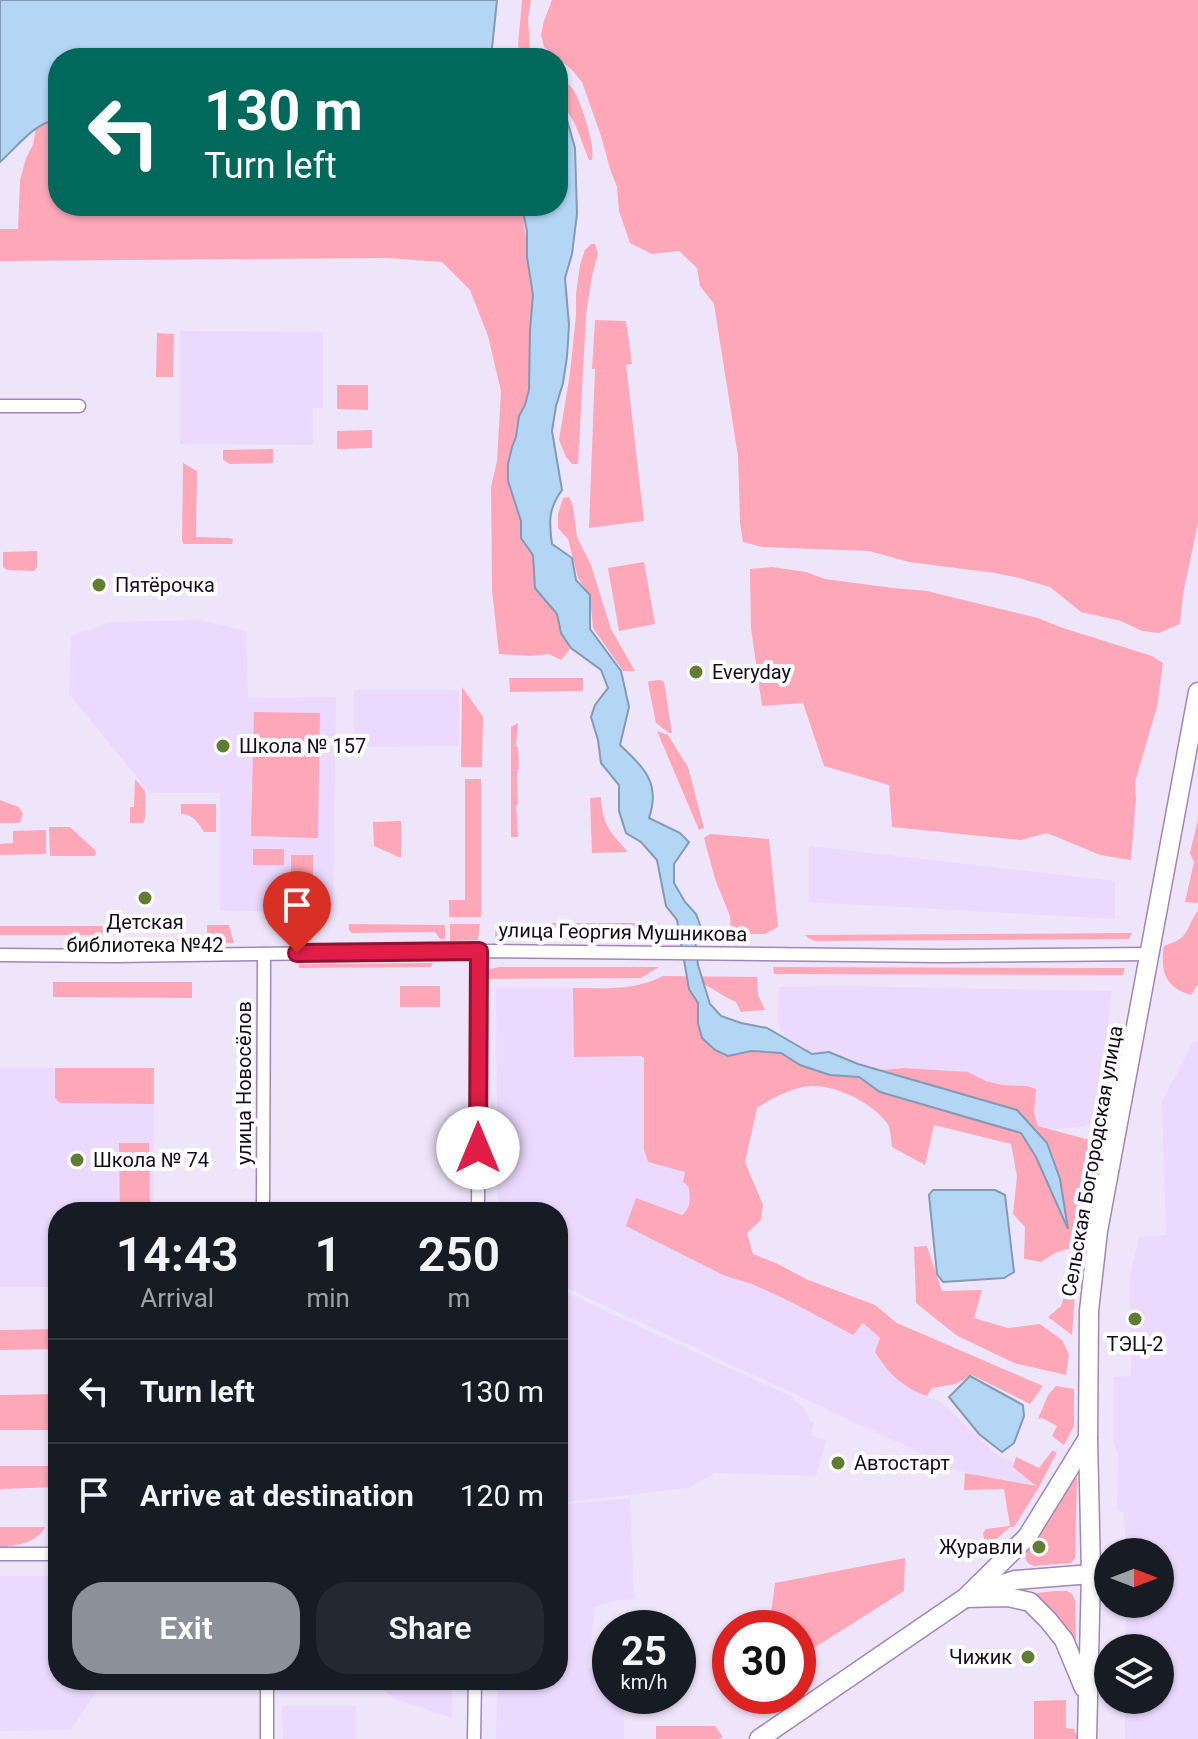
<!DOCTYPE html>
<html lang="en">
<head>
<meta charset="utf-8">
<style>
  :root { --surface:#171b24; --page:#242831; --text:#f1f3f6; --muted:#9ea1a6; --line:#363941; --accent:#8c9099 }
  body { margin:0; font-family:Roboto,sans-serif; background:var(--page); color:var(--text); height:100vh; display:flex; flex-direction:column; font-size:30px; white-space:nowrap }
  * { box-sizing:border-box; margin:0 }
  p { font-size:26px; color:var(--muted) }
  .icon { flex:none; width:44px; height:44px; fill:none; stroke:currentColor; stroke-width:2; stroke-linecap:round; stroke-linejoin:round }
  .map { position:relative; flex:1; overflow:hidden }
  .sheet { position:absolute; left:48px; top:1202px; width:520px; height:488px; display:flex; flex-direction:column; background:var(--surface); border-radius:32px; box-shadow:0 2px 6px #0004 }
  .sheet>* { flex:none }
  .guide { position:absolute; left:48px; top:48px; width:520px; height:168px; border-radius:32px; box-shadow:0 2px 6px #0004; background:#00695c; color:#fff; overflow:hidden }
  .needle { width:52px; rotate:90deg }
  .buttons { position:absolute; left:1094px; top:1538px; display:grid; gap:16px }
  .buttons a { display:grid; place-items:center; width:80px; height:80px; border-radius:50%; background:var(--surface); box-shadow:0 2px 6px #0004; font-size:40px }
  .speed { position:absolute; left:592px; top:1610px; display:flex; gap:16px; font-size:40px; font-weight:700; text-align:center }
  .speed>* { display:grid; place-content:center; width:104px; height:104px; border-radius:50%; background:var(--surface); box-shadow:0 2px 6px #0004; line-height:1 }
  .speed small { font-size:20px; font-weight:400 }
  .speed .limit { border:12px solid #d22; background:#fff; color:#111 }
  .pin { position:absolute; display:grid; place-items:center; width:68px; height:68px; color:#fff; margin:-82px -34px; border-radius:50% 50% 50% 0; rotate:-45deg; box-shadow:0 0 8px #0007 }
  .pin .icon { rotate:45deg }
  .me { position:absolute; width:88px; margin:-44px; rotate:0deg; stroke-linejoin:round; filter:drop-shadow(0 0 6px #0008) }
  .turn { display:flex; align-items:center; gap:28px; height:168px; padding:0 24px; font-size:36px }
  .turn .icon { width:104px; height:104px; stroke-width:2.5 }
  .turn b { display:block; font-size:56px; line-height:68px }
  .eta { display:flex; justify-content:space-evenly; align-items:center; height:136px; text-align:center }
  .eta b { font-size:48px; font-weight:600; line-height:56px }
  .button { display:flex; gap:16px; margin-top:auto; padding:16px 24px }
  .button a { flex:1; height:92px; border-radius:32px; background:var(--accent); color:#fff; font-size:32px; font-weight:600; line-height:92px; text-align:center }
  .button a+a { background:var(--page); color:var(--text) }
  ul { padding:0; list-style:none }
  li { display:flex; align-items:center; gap:24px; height:104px; padding:0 24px; border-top:2px solid var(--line) }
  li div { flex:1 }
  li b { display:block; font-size:30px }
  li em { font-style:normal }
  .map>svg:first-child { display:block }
</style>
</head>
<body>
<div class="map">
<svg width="1198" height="1739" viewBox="0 0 1198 1739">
  <rect width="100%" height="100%" fill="#efe5fb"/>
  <g fill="#ebd9fe">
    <polygon points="180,331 323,332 323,408 313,408 313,445 180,444"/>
    <polygon points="199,620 246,631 248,698 336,697 333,911 220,911 220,793 150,793 69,694 71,636 113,622"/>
    <polygon points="354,690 459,690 459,746 354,747"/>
    <polygon points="809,846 1115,881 1115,919 809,902"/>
    <polygon points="839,986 1112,991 1097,1117 1085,1126 1057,1129 1038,1126 1034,1113 1036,1090 1027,1086 1001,1085 986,1081 968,1072 904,1068 882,1070 844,1059 829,1052 812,1054 790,1041 780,1030 778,1019 779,987"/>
    <polygon points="496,988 573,988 574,1057 642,1056 644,1058 644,1151 648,1162 686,1172 691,1197 686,1211 682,1215 666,1245 725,1276 752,1284 791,1302 852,1335 863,1323 880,1338 914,1391 942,1403 997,1455 1038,1474 1031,1489 957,1470 558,1284 558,1212 498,1212"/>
    <polygon points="1198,1041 1198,1739 1125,1739 1125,1700 1160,1700 1160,1648 1125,1648 1126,1604 1160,1604 1160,1552 1127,1552 1123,1512 1117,1510 1118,1456 1114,1442 1114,1377 1131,1376 1130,1277 1139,1237 1166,1235 1162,1102 1193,1042"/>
    <polygon points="0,1068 154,1068 154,1212 58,1212 58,1287 0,1287"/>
    <polygon points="558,1289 790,1396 804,1408 810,1421 814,1422 811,1435 826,1441 816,1476 715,1473 687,1488 558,1503"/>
    <polygon points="630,1498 634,1599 618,1600 595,1607 588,1668 610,1668 610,1696 624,1696 624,1739 496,1739 498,1680 558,1680 558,1505"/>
    <polygon points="0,1576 58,1576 58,1680 139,1680 139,1685 99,1687 71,1730 0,1731"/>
    <polygon points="273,1680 452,1680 452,1718 396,1699 380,1688 273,1688"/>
    <polygon points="282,1706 356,1706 356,1739 283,1739"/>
  </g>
  <g fill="#fea7b8">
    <polygon points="522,0 531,0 528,19 530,50 526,55 520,54 518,45"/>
    <polygon points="552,0 1198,0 1198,523 1183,594 1180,624 1159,633 1142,631 1121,621 1081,612 1050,587 1019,578 995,573 909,562 869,551 762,547 743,542 740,523 738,456 714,304 700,286 697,268 679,251 652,254 630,243 619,211 617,187 610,169 601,136 582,82 571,69 544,47 541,35 544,21"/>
    <path d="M558 75C562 79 569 84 573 89 581 101 596 147 592 160H589L575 124 558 95Z"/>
    <polygon points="58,119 58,206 522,206 533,295 530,330 529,390 525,405 519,416 516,437 512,447 508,481 521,521 521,538 533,555 535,588 557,614 561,633 571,648 561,660 549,654 530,656 499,654 492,590 491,487 497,461 501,391 488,336 470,290 442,262 388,258 0,261 0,229 18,229 20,180 26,158 33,145 36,128 48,121"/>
    <polygon points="591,244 595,244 598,254 592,276 586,315 578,464 572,464 566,457 559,440 570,373 576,315 576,293 580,265 585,250"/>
    <polygon points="595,320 626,321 632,364 626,365 644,521 589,528 595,369 592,369"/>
    <polygon points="157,333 174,334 173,377 156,377"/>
    <polygon points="337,385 368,385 368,410 337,409"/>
    <polygon points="372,430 372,448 337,449 337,431"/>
    <polygon points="273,449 273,463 230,464 223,460 223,450"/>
    <polygon points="183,463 197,471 196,537 229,538 233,539 232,544 184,544 182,541"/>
    <polygon points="569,497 573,506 577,537 591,565 611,629 635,671 623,671 593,628 590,595 578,578 568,539 558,528 558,514 563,498"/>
    <polygon points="37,551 37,567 34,571 7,570 3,567 3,552"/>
    <polygon points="644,562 655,624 619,631 608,568"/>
    <polygon points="772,567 806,572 825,579 893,588 927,591 1038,618 1063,628 1152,656 1163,663 1157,707 1135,782 1136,799 1131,860 1100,855 1047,833 1021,840 892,827 889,785 824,766 803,703 762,706 751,628 750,569"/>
    <polygon points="509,678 583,678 583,691 510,692"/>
    <polygon points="660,680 664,682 672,733 669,733 656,723 648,683 649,681"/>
    <polygon points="462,687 483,717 482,767 461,767"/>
    <polygon points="254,712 320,713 318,838 251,836"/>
    <polygon points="518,723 516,746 518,747 519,769 517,770 518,805 516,805 518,837 511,837 511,727"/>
    <polygon points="657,731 668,735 688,767 704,828 699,830"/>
    <polygon points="135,779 145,791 145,819 143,823 130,823 130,807 134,807"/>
    <polygon points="465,779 481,779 481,917 449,917 449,900 465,900"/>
    <path d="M601 797C602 824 610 832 628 852L592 853 590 798Z"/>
    <polygon points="0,800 19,807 23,814 20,823 0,823"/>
    <path d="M181 804H216V832H204C198 822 192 814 181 814Z"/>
    <polygon points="1198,819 1198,901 1197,903 1185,902 1194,862 1190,853"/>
    <polygon points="401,821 401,858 374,846 373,822"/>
    <polygon points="49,827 70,827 95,850 96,854 94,856 50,856"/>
    <polygon points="46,830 46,854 0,855 0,844 13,843 13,831"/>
    <polygon points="710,834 769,839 778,927 765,934 731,934 730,916 715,879 704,838"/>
    <rect x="253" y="849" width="31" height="16"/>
    <rect x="291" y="855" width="22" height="41"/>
    <path d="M1198 910V984L1191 995C1165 988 1160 970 1164 946 1191 937 1184 931 1198 910Z"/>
    <polygon points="496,923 638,923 637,933 631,940 499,940 495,937"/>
    <polygon points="349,924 445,925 445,939 440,939 435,932 352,933 349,930"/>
    <polygon points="450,924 480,924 478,940 450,941"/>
    <polygon points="207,925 229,925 234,943 130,943 130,939 207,939"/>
    <rect x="0" y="926" width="107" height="9"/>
    <polygon points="1132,933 1129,939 815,941 808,938 805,935"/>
    <polygon points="433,963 431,967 299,968 299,964"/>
    <polygon points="499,967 659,967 641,978 485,979 485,970"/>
    <polygon points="773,967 1125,968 1123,975 774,974"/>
    <path d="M663 976 757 977 758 995 765 1010 741 1012 736 1002C724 997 716 990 705 985L692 994 698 1003V1023L751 1051 781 1053 800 1065 830 1075 859 1077 880 1092 1021 1133 1036 1157 1067 1225 1017 1110 882 1070 904 1068 968 1072 986 1081 1001 1085 1027 1086 1036 1089 1034 1113 1038 1126 1093 1141 1074 1247 1055 1253 1041 1262 1024 1259 1025 1227 1013 1214 1017 1176 1011 1144 934 1125 925 1165 892 1147C891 1140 891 1129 887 1123 871 1101 829 1081 803 1087 785 1091 771 1099 757 1108L745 1162 763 1205 761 1220 747 1233 753 1254 778 1264 806 1279 875 1305 897 1323 1043 1386 1030 1404 972 1375 956 1384 932 1388 927 1396C902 1387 888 1373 875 1352L880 1338 863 1323 853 1335 791 1302 752 1284 725 1276 626 1226 636 1198 682 1215C691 1207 691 1197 688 1186L683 1182 685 1172 648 1162 644 1150V1058L641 1056 574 1057 573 988C604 988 634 991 663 976Z"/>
    <polygon points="53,982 192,982 192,998 53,997"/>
    <rect x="400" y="986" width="40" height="21"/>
    <polygon points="55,1068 154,1068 154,1104 60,1103 55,1098"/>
    <polygon points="149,1143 150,1212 120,1212 119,1143"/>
    <polygon points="927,1246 942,1291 982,1290 974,1318 1008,1328 1040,1324 1062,1340 1069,1354 1066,1375 1014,1363 956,1335 916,1303 914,1247"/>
    <polygon points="1075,1293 1072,1335 1048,1317 1061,1306 1065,1294"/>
    <polygon points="58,1329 58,1349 0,1350 0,1330"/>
    <polygon points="1056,1386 1074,1389 1074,1426 1064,1445 1052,1436 1057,1426 1042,1418 1038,1419 1048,1395"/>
    <polygon points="58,1394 58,1430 0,1430 0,1395"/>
    <polygon points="1052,1451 1057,1452 1039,1487 1014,1527 1010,1527 991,1544 985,1545 983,1533 986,1529 1010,1526 1004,1489 964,1490 965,1473 1036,1486 1013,1467 1016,1457 1039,1468"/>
    <polygon points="0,1466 58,1466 58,1487 0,1489"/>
    <polygon points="1074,1476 1077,1478 1075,1558 1071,1563 1034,1566 1029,1564 1025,1559 1026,1552"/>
    <path d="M0 1527H45C38 1543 16 1545 0 1548Z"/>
    <polygon points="905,1558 904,1591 798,1658 798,1628 769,1628 775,1583"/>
    <polygon points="1055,1591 1067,1591 1072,1594 1075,1600 1076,1640 1070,1640 1036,1595 1037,1593"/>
    <polygon points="1066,1700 1066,1728 1074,1729 1078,1739 1034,1739 1034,1701"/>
    <polygon points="656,1726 715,1726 723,1737 719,1739 656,1739"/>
  </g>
  <g fill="#b4d6f5" stroke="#8499b4" stroke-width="2">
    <path d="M0 0H497L491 58H58V119C34 123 18 146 0 162Z"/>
    <path d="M558 104 565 113 575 148 577 214 572 254 565 278 569 325 567 357 563 383 556 406 552 431 562 490C548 509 549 522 552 544L572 558 576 580 590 595V629L621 671 629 707 620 745C644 768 661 783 649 818L680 833 689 842 674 864V883L685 902 696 914 702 930 695 940 698 965 710 1004 721 1016 741 1023 767 1028 812 1054 829 1052 858 1064 1017 1110 1047 1143 1060 1179 1068 1229 1036 1157 1021 1133 880 1092 859 1077 830 1075 800 1065 781 1053 751 1051 728 1056 715 1050 702 1038 698 1023V1003L689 989 677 920 666 906 657 860 641 842 626 833 619 811V785L601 763 598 740 591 717 595 705 608 688 601 670 571 648 561 633 557 614 535 588 533 555 521 538V521L508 481V464L512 447 516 437 519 416 525 405 529 390 530 330 533 295 527 257V231L522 206H558Z"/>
    <polygon points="933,1190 995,1190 1005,1195 1014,1272 1004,1278 943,1282 937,1274 929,1195"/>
    <polygon points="970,1376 1023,1405 1024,1416 1014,1443 1002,1452 979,1434 949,1397"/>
  </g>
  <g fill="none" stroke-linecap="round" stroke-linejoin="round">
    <defs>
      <g id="street">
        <polyline points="0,406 79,406"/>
        <polyline points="0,955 114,956 487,951 942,956 1150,954"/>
        <polyline points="263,1212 264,954"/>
        <polyline points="478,1212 479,951"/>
        <polyline points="0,1554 58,1554"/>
        <polyline points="267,1680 267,1739"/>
        <polyline points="474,1739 475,1680"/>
      </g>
      <g id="secondary">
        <polyline points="979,1592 1015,1580 1091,1574"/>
        <polyline points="965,1598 1008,1597 1030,1602 1048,1620 1064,1640 1084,1688"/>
        <polyline points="759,1739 965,1598 1027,1537 1088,1438"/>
        <polyline points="1087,1739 1091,1574 1088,1438 1089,1311 1098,1231 1198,692"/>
      </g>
    </defs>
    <use href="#street" stroke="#a086ba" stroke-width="15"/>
    <use href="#secondary" stroke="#a086ba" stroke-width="21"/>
    <use href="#street" stroke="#fff" stroke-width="12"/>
    <use href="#secondary" stroke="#fff" stroke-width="18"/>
  </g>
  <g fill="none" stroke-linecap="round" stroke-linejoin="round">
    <defs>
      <polyline id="route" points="297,953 479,951 478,1148"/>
    </defs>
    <use href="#route" stroke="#92132f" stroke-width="20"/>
    <use href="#route" stroke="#e11d48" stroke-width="14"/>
  </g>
  <g fill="#617d32" stroke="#fff" stroke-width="3">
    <circle cx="99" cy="585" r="8"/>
    <circle cx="696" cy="672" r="8"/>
    <circle cx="223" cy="746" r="8"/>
    <circle cx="145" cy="898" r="8"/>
    <circle cx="77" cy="1160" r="8"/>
    <circle cx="1135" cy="1319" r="8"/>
    <circle cx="838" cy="1463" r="8"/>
    <circle cx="1039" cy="1547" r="8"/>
    <circle cx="1028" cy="1657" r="8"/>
  </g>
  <g text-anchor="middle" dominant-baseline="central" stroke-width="8" stroke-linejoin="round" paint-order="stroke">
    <g font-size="20" fill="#150b1e" stroke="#fff" text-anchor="start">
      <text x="115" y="585">Пятёрочка</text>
      <text x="712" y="672">Everyday</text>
      <text x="239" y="746">Школа № 157</text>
      <text x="145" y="922" text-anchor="middle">Детская<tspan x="145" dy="23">библиотека №42</tspan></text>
      <text x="93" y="1160">Школа № 74</text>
      <text x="1135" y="1344" text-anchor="middle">ТЭЦ-2</text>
      <text x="854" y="1463">Автостарт</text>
      <text x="1023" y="1547" text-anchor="end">Журавли</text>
      <text x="1012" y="1657" text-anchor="end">Чижик</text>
    </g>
    <g font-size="20" fill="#150b1e" stroke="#fff">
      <text transform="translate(623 932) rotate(1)">улица Георгия Мушникова</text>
      <text transform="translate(244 1083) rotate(-90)">улица Новосёлов</text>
      <text transform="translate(1092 1161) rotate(-80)">Сельская Богородская улица</text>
    </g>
  </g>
</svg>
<div class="buttons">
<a><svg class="needle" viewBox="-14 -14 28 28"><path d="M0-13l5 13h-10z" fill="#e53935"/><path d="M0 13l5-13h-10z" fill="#9ea1a6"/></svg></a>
<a><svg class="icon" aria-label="layers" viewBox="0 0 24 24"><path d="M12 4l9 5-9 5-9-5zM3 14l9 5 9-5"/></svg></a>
</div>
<div class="speed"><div>25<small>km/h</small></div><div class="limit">30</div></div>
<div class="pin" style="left:297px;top:953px;background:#d93025"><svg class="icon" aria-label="arrive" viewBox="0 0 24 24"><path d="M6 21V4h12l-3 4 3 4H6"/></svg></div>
<svg class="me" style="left:478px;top:1148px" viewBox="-20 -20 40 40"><circle r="19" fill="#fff"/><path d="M0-13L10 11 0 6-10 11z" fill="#e11d48"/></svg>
<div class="guide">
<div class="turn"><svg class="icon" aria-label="left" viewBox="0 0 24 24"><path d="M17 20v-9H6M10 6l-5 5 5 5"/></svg><div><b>130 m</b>Turn left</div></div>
</div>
<section class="sheet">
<div class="eta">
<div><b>14:43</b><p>Arrival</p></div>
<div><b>1</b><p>min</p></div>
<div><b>250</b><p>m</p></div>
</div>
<ul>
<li><svg class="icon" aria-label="left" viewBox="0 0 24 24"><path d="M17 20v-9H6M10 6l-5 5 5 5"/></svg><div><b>Turn left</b></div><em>130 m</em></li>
<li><svg class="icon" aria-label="arrive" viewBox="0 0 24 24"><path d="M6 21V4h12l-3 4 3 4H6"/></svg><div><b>Arrive at destination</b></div><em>120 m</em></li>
</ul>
<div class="button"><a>Exit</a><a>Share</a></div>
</section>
</div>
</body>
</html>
